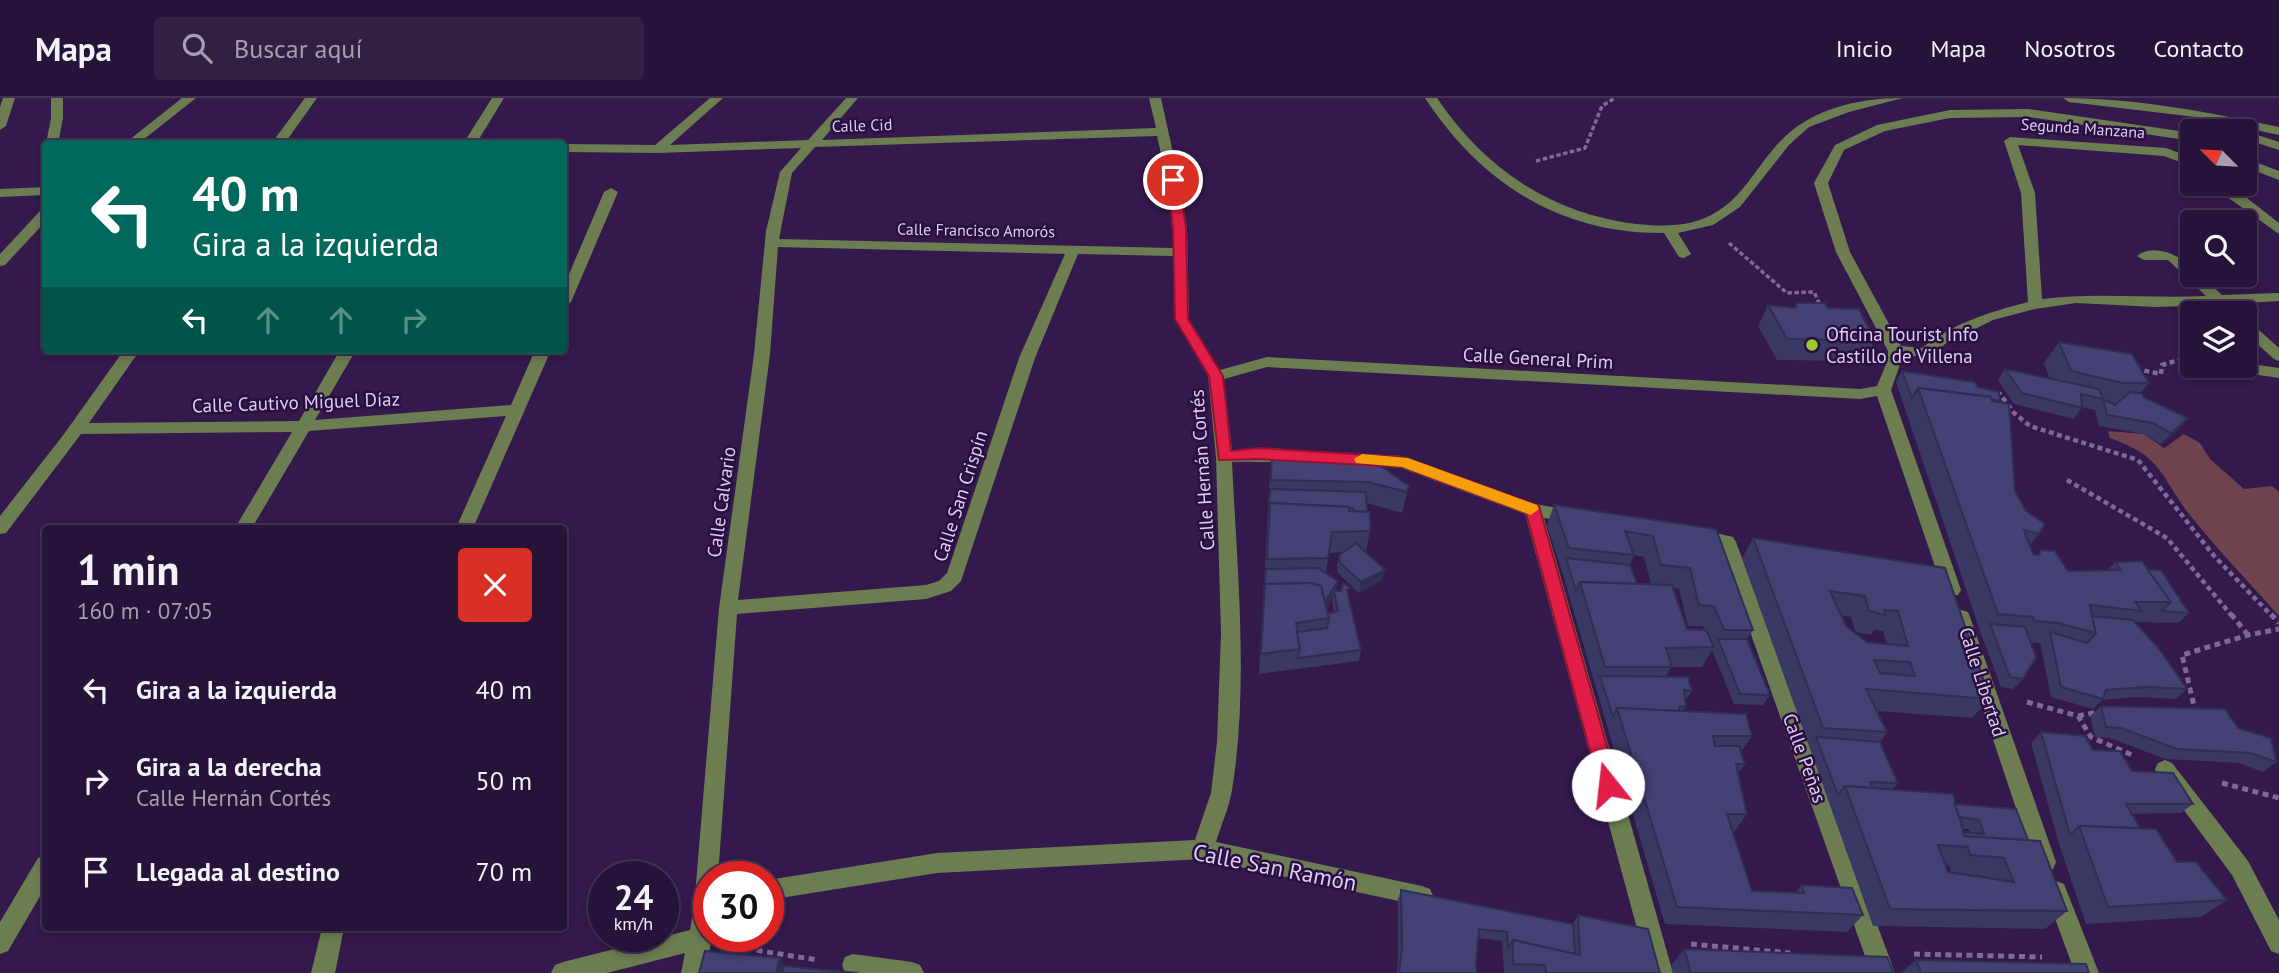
<!DOCTYPE html>
<html lang="es">
<head>
<meta charset="utf-8">
<style>
  :root { --surface:#261339; --page:#322044; --text:#f1f3f6; --muted:#a49eae; --line:#423253 }
  body { margin:0; font-family:"PT Sans",sans-serif; background:var(--page); color:var(--text); height:100vh; display:flex; flex-direction:column; font-size:26px; white-space:nowrap }
  * { box-sizing:border-box; margin:0 }
  p { font-size:23px; color:var(--muted) }
  .icon { flex:none; width:38px; height:38px; fill:none; stroke:currentColor; stroke-width:2; stroke-linecap:round; stroke-linejoin:round }
  .map { position:relative; flex:1; overflow:hidden }
  .details { position:absolute; left:42px; top:427px; width:525px; height:406px; display:flex; flex-direction:column; background:var(--surface); border-radius:7px; box-shadow:0 4px 10px #0003,0 0 0 2px var(--line) }
  .details>* { flex:none }
  .banner { position:absolute; left:42px; top:42px; width:525px; height:214px; border-radius:7px; box-shadow:0 4px 10px #0003,0 0 0 2px var(--line); background:#00695c; color:#fff; overflow:hidden }
  .needle { width:46px; rotate:294deg }
  .tools { position:absolute; left:2180px; top:21px; display:grid; gap:14px }
  .tools a { display:grid; place-items:center; width:77px; height:77px; border-radius:7px; background:var(--surface); box-shadow:0 4px 10px #0003,0 0 0 2px var(--line); font-size:35px }
  .speed { position:absolute; left:588px; top:763px; display:flex; gap:14px; font-size:35px; font-weight:700; text-align:center }
  .speed>* { display:grid; place-content:center; width:91px; height:91px; border-radius:50%; background:var(--surface); box-shadow:0 4px 10px #0003,0 0 0 2px var(--line); line-height:1 }
  .speed small { font-size:18px; font-weight:400 }
  .speed .limit { border:10px solid #d22; background:#fff; color:#111 }
  .pin { position:absolute; display:grid; place-items:center; width:60px; height:60px; color:#fff; margin:-30px; border:4px solid #fff; border-radius:50%; box-shadow:0 2px 7px #0007 }
  .me { position:absolute; width:77px; margin:-38px; rotate:344deg; stroke-linejoin:round; filter:drop-shadow(0 0 5px #0008) }
  .turn { display:flex; align-items:center; gap:24px; height:147px; padding:0 35px; font-size:32px }
  .turn .icon { width:91px; height:91px; stroke-width:2.5 }
  .turn b { display:block; font-size:49px; line-height:60px }
  .lanes { display:flex; align-items:center; height:66px; padding:0 35px; background:#0003; justify-content:center; gap:35px; direction:ltr }
  .lanes .off { opacity:.35 }
  .round { display:grid; place-items:center; flex:none; width:74px; height:74px; border-radius:7px; background:var(--page) }
  .summary { display:flex; align-items:center; justify-content:space-between; height:119px; padding:0 35px }
  h1 { font-size:42px; font-weight:700; line-height:52px }
  ul { padding:0; list-style:none }
  li { display:flex; align-items:center; gap:21px; height:91px; padding:0 35px }
  li div { flex:1 }
  li b { display:block; font-size:26px }
  li em { font-style:normal }
  header { display:flex; align-items:center; gap:42px; box-sizing:border-box; height:98px; padding:0 35px; background:var(--surface); border-bottom:2px solid var(--line) }
  header strong { font-size:33px }
  nav { display:flex; gap:38px; margin-inline-start:auto; font-size:24px }
  .search { width:490px; height:63px; background:var(--page); display:flex; align-items:center; gap:18px; box-sizing:border-box; padding:0 24px; border-radius:7px; color:var(--muted); font-size:26px }
  .map>svg:first-child { display:block }
</style>
</head>
<body>
<header>
<strong>Mapa</strong>
<div class="search"><svg class="icon" aria-label="search" viewBox="0 0 24 24"><circle cx="10" cy="10" r="6"/><path d="M15 15l6 6"/></svg>Buscar aquí</div>
<nav><a>Inicio</a><a>Mapa</a><a>Nosotros</a><a>Contacto</a></nav>
</header>
<div class="map">
<svg width="2279" height="875" viewBox="0 0 2279 875">
  <rect width="100%" height="100%" fill="#33194c"/>
  <path fill="#6f434d" d="M2108 333 2144 336 2164 350 2184 336 2200 345 2210 361 2244 391 2272 388 2279 394V518C2249 484 2217 451 2189 416 2159 376 2163 359 2110 340Z"/>
  <g fill="none" stroke-linecap="round" stroke-linejoin="round">
    <g stroke="#7e6a95" stroke-width="3.5" stroke-dasharray="4.5 2.5" stroke-linecap="butt">
      <polyline points="1536,63 1585,50 1602,8 1615,0"/>
      <polyline points="1729,145 1787,195 1814,194 1821,209"/>
    </g>
    <g stroke="#7e6a95" stroke-width="4.5" stroke-dasharray="5 3.5" stroke-linecap="butt">
      <polyline points="2136,271 2161,276 2162,267 2179,262 2193,264"/>
      <polyline points="1996,296 2000,296 2014,315 2030,328 2138,362 2215,459 2272,518"/>
      <polyline points="2067,382 2167,440 2232,518"/>
    </g>
    <g stroke="#7e6a95" stroke-width="5" stroke-dasharray="6 4.5" stroke-linecap="butt">
      <polyline points="2231,516 2248,537"/>
      <polyline points="2271,516 2279,525"/>
      <polyline points="2027,604 2078,618 2091,639 2134,658"/>
      <polyline points="2191,612 2195,612 2182,557 2248,537 2279,531"/>
      <polyline points="2078,618 2098,614"/>
      <polyline points="2222,685 2279,700"/>
      <polyline points="1691,846 1790,855"/>
      <polyline points="736,849 818,862"/>
      <polyline points="1914,856 2042,859"/>
    </g>
    <g fill="#6d7d52" fill-rule="evenodd">
      <polygon points="3,0 15,0 6,28 0,32 0,9"/>
      <polygon points="51,0 63,0 63,20 58,46 46,46 51,20"/>
      <polygon points="182,0 196,0 143,42 274,42 305,0 317,0 287,42 326,42 332,46 124,46"/>
      <polygon points="492,0 504,0 476,46 463,46"/>
      <path d="M710 0H723L670 47 808 42 846 0H858L822 42 1156 30 1149 0H1161L1179 82 1187 130 1189 221 1220 272 1267 259 1860 291 1877 288 1887 264 1888 253 1836 154 1814 85 1835 47 1877 27 1950 12 2028 11 2193 35V43L2028 19 1950 20 1885 33 1844 52 1828 85 1850 154 1901 248 1922 250C1953 225 1990 214 2028 204L2021 95 2004 43 2010 39 2166 50 2193 60V69L2164 58 2018 47 2035 95 2042 201C2096 194 2151 201 2206 198L2168 162H2144L2137 158C2154 145 2178 157 2193 169V177H2201L2222 197 2279 195V203L2230 206 2229 211 2224 213 2214 207 2156 209 2076 205 2035 211 1993 222 1945 246 1930 258H1903L1891 292 1961 492 1958 497H1946L1943 492 1877 298 1860 301 1267 269 1224 281 1232 353C1248 351 1292 346 1302 358 1295 367 1247 363 1232 364 1237 470 1249 588 1232 692 1229 710 1221 727 1216 744L1422 788 1430 791 1433 798 1430 805 1422 808 1203 761 937 775 768 802V782L937 755 1195 742 1211 695 1217 644 1221 535 1216 359 1208 278 1175 221 1174 158 1078 156 1035 260 961 483 951 493 926 501 737 516 718 779H709V838L712 840 705 875H681L685 855 607 875H551L555 867 563 864 690 832 694 809 719 510 754 256 766 133 780 74 801 50 658 55 564 54V46L655 47ZM1157 38 1167 82 1174 150 779 141 792 75 815 49ZM778 149 1065 156 1019 260 947 475 939 483 926 487 738 502 770 256Z"/>
      <path d="M1425 0H1437C1484 70 1551 116 1636 126 1664 129 1694 129 1718 113 1741 99 1754 74 1771 54 1802 13 1853 0 1903 0L1849 14 1809 29 1789 47 1740 109 1713 127 1678 135 1691 156 1684 160 1679 159 1664 135C1560 136 1481 85 1425 0Z"/>
      <path d="M2063 0C2136 0 2208 14 2279 29V37L2196 19 2069 4Z"/>
      <polygon points="2245,33 2279,44 2279,52 2245,41"/>
      <polygon points="2245,60 2279,73 2279,82 2245,69"/>
      <polygon points="2216,86 2229,86 2279,125 2279,136 2223,96"/>
      <polygon points="46,89 46,97 0,99 0,91"/>
      <polygon points="611,90 618,94 571,204 564,208 564,188 604,94"/>
      <polygon points="46,111 46,123 5,167 0,168 0,156 41,112"/>
      <polygon points="2245,222 2250,224 2279,250 2279,263 2274,261 2245,235"/>
      <polygon points="124,252 140,252 89,325 299,323 340,252 356,252 315,322 511,307 535,252 551,252 473,430 456,430 506,318 309,333 252,430 235,430 292,334 81,336 6,435 0,436 0,418 64,336"/>
      <polygon points="2245,265 2279,270 2279,280 2232,273 2224,268 2245,268"/>
      <polygon points="1350,355 1403,358 1535,406 1581,414 1584,418 1581,422 1575,424 1544,420 1673,875 1649,875 1525,416 1401,370 1344,365 1342,361 1344,357"/>
      <polygon points="1700,431 1733,439 1736,444 1895,875 1871,875 1720,449 1694,443 1691,438 1694,433"/>
      <polygon points="1961,512 1968,514 1970,519 2056,764 2053,771 2045,774 2037,771 2034,764 1952,519 1954,514"/>
      <polygon points="2165,662 2172,665 2248,763 2279,822 2279,856 2271,853 2232,777 2158,677 2155,671 2158,665"/>
      <polygon points="46,757 46,788 8,853 0,856 0,824 38,760"/>
      <polygon points="2056,783 2064,786 2099,875 2075,875 2045,793 2048,786"/>
      <polygon points="322,830 344,830 335,875 311,875"/>
      <polygon points="853,856 912,864 920,867 924,875 845,875 842,867 845,859"/>
    </g>
  </g>
  <g fill="#3a3864" fill-rule="evenodd">
    <polygon points="1796,205 1828,210 1875,242 1864,263 1777,262 1758,228 1768,207 1794,210"/>
    <polygon points="2059,244 2149,285 2141,295 2145,300 2179,331 2161,346 2144,336 2099,328 2095,312 2100,304 2095,312 2082,309 2074,321 2014,306 1998,282 2005,271 2050,281 2044,265"/>
    <polygon points="1902,273 1999,294 2015,393 2039,436 2030,447 2033,456 2037,457 2041,452 2068,473 2107,473 2115,464 2148,472 2189,515 2178,525 2135,524 2187,591 2176,601 2136,599 2102,602 2093,611 2051,599 2040,545 2030,544 2023,581 2013,591 2001,589 1981,536 1896,284"/>
    <path d="M1272 353 1409 388 1402 415 1367 405 1370 433 1366 454 1385 472 1382 482 1359 495 1338 475 1337 468 1339 457 1343 454 1329 455 1326 475 1336 493 1349 500 1361 552 1359 563 1259 576 1270 374ZM1333 500 1332 504 1334 514 1328 516 1326 510Z"/>
    <path d="M1554 407 1716 431 1753 532 1747 541 1770 597 1763 607 1734 606 1712 552 1702 569H1671L1666 579 1692 593 1685 603 1686 608 1683 613 1752 638 1741 654 1745 666 1738 676 1747 716 1734 734H1733L1752 793 1795 795 1802 787 1863 817 1847 834 1665 826 1561 470 1547 427ZM1634 457 1644 459 1651 486H1637L1630 467ZM1673 490 1679 491 1688 528H1703L1704 532 1687 531Z"/>
    <path d="M1753 440 1945 470 1990 601 1972 620 1877 613 1887 634 1880 644 1898 685 1892 692 1955 706 2028 742 2067 813 2045 831 1873 828 1742 460ZM1841 517 1851 519 1855 534 1871 537 1874 532 1883 533 1887 546 1867 544 1846 528ZM1962 731H1969L1970 735 1963 734ZM1945 767H1949L1951 774H1948ZM1959 775 1984 778 1985 780Z"/>
    <polygon points="2101,608 2238,630 2276,664 2263,674 2239,665 2165,661 2110,640 2095,639 2090,618"/>
    <polygon points="2041,634 2093,652 2193,706 2181,715 2131,716 2140,730 2177,764 2227,802 2201,819 2086,826 2059,746 2031,645"/>
    <polygon points="1401,792 1573,826 1578,817 1660,875 1504,875 1502,843 1478,840 1476,867 1477,875 1397,875 1398,860 1398,801"/>
    <polygon points="1684,851 1894,875 1673,875 1671,868"/>
    <polygon points="1916,862 2089,875 1901,875"/>
  </g>
  <g fill="#302e51">
    <polygon points="2188,320 2179,331 2161,346 2171,335"/>
    <polygon points="1409,388 1404,409 1402,415 1407,394"/>
    <polygon points="1385,472 1382,482 1359,495 1361,484"/>
    <polygon points="1338,483 1336,494 1334,493 1333,500 1320,520 1322,509"/>
    <polygon points="780,860 788,875 776,875"/>
  </g>
  <g fill="#444174" stroke="#302e51" stroke-width="2" fill-rule="evenodd">
    <polygon points="1796,205 1825,205 1828,210 1859,211 1875,242 1787,241 1768,207 1796,210"/>
    <polygon points="2059,244 2132,256 2149,285 2123,285 2071,273"/>
    <polygon points="2005,271 2099,291 2103,301 2081,296 2082,310 2022,295"/>
    <polygon points="1902,273 1974,284 1978,289 1999,294 2000,303 1991,301 1991,299 1918,290 1912,300"/>
    <polygon points="1918,290 1991,299 1992,303 2009,306 2015,393 2026,413 2045,426 2039,436 2024,432 2033,456 2039,457 2041,452 2055,453 2068,473 2121,472 2115,464 2142,463 2171,504 2135,504 2142,513 2090,507 2096,535 2058,525 2034,523 2033,519 1998,516"/>
    <polygon points="2130,294 2141,295 2145,300 2188,320 2171,335 2153,325 2107,317 2103,301 2115,307"/>
    <polygon points="1272,353 1364,356 1409,388 1407,394 1368,384 1271,382"/>
    <polygon points="1270,391 1366,394 1367,414 1353,413 1353,410 1349,410 1349,409 1270,405 1269,415"/>
    <polygon points="1270,405 1349,409 1349,413 1370,414 1370,433 1332,434 1328,460 1267,461"/>
    <polygon points="1554,407 1716,431 1753,532 1724,532 1714,508 1699,507 1690,470 1661,467 1653,438 1625,433 1634,457 1569,450"/>
    <path d="M1753 440 1945 470 1990 601 1866 591 1887 634 1823 630ZM1830 493 1865 498 1869 513 1885 517 1884 512 1898 513 1908 548 1867 544 1846 528ZM1874 562 1910 564 1915 578 1880 575Z"/>
    <polygon points="1356,445 1385,472 1361,484 1340,465 1339,457"/>
    <polygon points="1566,460 1630,467 1637,486 1580,484 1576,493"/>
    <polygon points="1318,470 1338,483 1325,504 1321,488 1312,485 1265,486 1264,495 1266,471"/>
    <polygon points="2148,472 2161,472 2189,515 2161,513 2171,504"/>
    <polygon points="1580,484 1672,487 1687,531 1706,532 1714,549 1666,550 1672,569 1605,569"/>
    <polygon points="1312,485 1321,488 1329,520 1296,525 1300,551 1261,556 1265,486"/>
    <polygon points="1343,485 1351,490 1347,492 1361,552 1298,560 1300,551 1297,534 1327,530 1329,520 1328,516 1338,513 1334,493 1341,493"/>
    <polygon points="2092,518 2133,522 2160,552 2187,591 2147,589 2106,592 2103,601 2061,589 2050,534 2087,545 2096,535"/>
    <polygon points="1990,526 2025,529 2036,559 2023,581 2010,579"/>
    <polygon points="1718,541 1747,541 1770,597 1740,596"/>
    <polygon points="1600,578 1688,579 1692,593 1684,592 1686,608 1679,609 1679,613 1617,610 1613,619"/>
    <polygon points="2101,608 2225,611 2238,630 2271,640 2276,664 2251,655 2177,651 2121,630 2106,629"/>
    <polygon points="1617,610 1746,616 1752,638 1713,638 1715,648 1739,648 1745,666 1736,666 1747,716 1727,716 1752,793 1804,795 1802,787 1852,790 1863,817 1677,809"/>
    <polygon points="2041,634 2085,638 2093,652 2120,653 2132,673 2173,675 2193,706 2126,706 2140,730 2079,728 2070,737"/>
    <polygon points="1816,639 1880,644 1898,685 1870,684 1873,690 1845,688 1838,697"/>
    <path d="M1845 688 1953 696 1965 738 2040 743 2067 813 1890 811ZM1938 747 1968 749 1970 757 2004 760 2014 784 1948 774Z"/>
    <polygon points="1955,706 2016,711 2028,742 1965,738 1963,734 1984,736 1979,722 1959,719"/>
    <polygon points="2079,728 2156,731 2177,764 2196,764 2227,802 2108,809"/>
    <polygon points="1401,792 1573,826 1575,856 1513,842 1508,850 1507,834 1479,831 1476,867 1477,875 1399,875 1402,851"/>
    <polygon points="1578,817 1648,831 1660,875 1546,875 1545,867 1513,866 1513,842 1580,857"/>
    <polygon points="1684,851 1887,859 1894,875 1691,875"/>
    <polygon points="705,853 780,860 776,875 699,875"/>
    <polygon points="1916,862 2086,866 2089,875 1921,875"/>
    <polygon points="784,868 858,875 782,875"/>
  </g>
  <polygon fill="#e11d48" stroke="#92132f" stroke-width="2" points="1173,78 1179,82 1186,130 1188,221 1223,278 1231,353 1258,350 1403,359 1539,408 1618,687 1615,693 1608,695 1602,693 1599,687 1526,415 1402,369 1258,361 1219,362 1209,278 1175,221 1173,130 1167,82"/>
  <polygon fill="#f59e0b" points="1362,356 1408,360 1537,407 1539,411 1531,417 1402,369 1356,365 1354,361"/>
  <circle fill="#9dca30" stroke="#290e41" stroke-width="2.5" cx="1812" cy="247" r="7"/>
  <g text-anchor="middle" dominant-baseline="central" stroke-width="5" stroke-linejoin="round" paint-order="stroke">
    <g font-size="16" fill="#dccfef" stroke="#290e41">
      <text transform="translate(862 27) rotate(-2)">Calle Cid</text>
      <text transform="translate(2083 30) rotate(4)">Segunda Manzana</text>
      <text transform="translate(976 132) rotate(1)">Calle Francisco Amorós</text>
    </g>
    <g font-size="19" fill="#dccfef" stroke="#290e41" text-anchor="start">
      <text x="1826" y="236">Oficina Tourist Info<tspan x="1826" dy="22">Castillo de Villena</tspan></text>
    </g>
    <g font-size="19" fill="#dccfef" stroke="#290e41">
      <text transform="translate(1538 260) rotate(3)">Calle General Prim</text>
      <text transform="translate(296 304) rotate(-2)">Calle Cautivo Miguel Díaz</text>
      <text transform="translate(1202 372) rotate(-94)">Calle Hernán Cortés</text>
      <text transform="translate(960 398) rotate(-72)">Calle San Crispín</text>
      <text transform="translate(721 404) rotate(-82)">Calle Calvario</text>
      <text transform="translate(1983 584) rotate(72)">Calle Libertad</text>
      <text transform="translate(1805 660) rotate(70)">Calle Peñas</text>
    </g>
    <g font-size="23" fill="#dccfef" stroke="#290e41">
      <text transform="translate(1275 769) rotate(11)">Calle San Ramón</text>
    </g>
  </g>
</svg>
<div class="tools">
<a><svg class="needle" viewBox="-14 -14 28 28"><path d="M0-13l5 13h-10z" fill="#e53935"/><path d="M0 13l5-13h-10z" fill="#a49eae"/></svg></a>
<a><svg class="icon" aria-label="search" viewBox="0 0 24 24"><circle cx="10" cy="10" r="6"/><path d="M15 15l6 6"/></svg></a>
<a><svg class="icon" aria-label="layers" viewBox="0 0 24 24"><path d="M12 4l9 5-9 5-9-5zM3 14l9 5 9-5"/></svg></a>
</div>
<div class="speed"><div>24<small>km/h</small></div><div class="limit">30</div></div>
<div class="pin" style="left:1173px;top:82px;background:#d93025"><svg class="icon" aria-label="arrive" viewBox="0 0 24 24"><path d="M6 21V4h12l-3 4 3 4H6"/></svg></div>
<svg class="me" style="left:1608px;top:687px" viewBox="-20 -20 40 40"><circle r="19" fill="#fff"/><path d="M0-13L10 11 0 6-10 11z" fill="#e11d48"/></svg>
<div class="banner">
<div class="turn"><svg class="icon" aria-label="left" viewBox="0 0 24 24"><path d="M17 20v-9H6M10 6l-5 5 5 5"/></svg><div><b>40 m</b>Gira a la izquierda</div></div>
<div class="lanes"><svg class="icon" aria-label="left" viewBox="0 0 24 24"><path d="M17 20v-9H6M10 6l-5 5 5 5"/></svg><svg class="icon off" aria-label="ahead" viewBox="0 0 24 24"><path d="M12 20V5M6 11l6-6 6 6"/></svg><svg class="icon off" aria-label="ahead" viewBox="0 0 24 24"><path d="M12 20V5M6 11l6-6 6 6"/></svg><svg class="icon off" aria-label="right" viewBox="0 0 24 24"><path d="M7 20v-9h11M14 6l5 5-5 5"/></svg></div>
</div>
<section class="details">
<div class="summary"><div><h1>1 min</h1><p>160 m · 07:05</p></div><a class="round" style="background:#d93025;color:#fff"><svg class="icon" aria-label="close" viewBox="0 0 24 24"><path d="M6 6l12 12M18 6L6 18"/></svg></a></div>
<ul>
<li><svg class="icon" aria-label="left" viewBox="0 0 24 24"><path d="M17 20v-9H6M10 6l-5 5 5 5"/></svg><div><b>Gira a la izquierda</b></div><em>40 m</em></li>
<li><svg class="icon" aria-label="right" viewBox="0 0 24 24"><path d="M7 20v-9h11M14 6l5 5-5 5"/></svg><div><b>Gira a la derecha</b><p>Calle Hernán Cortés</p></div><em>50 m</em></li>
<li><svg class="icon" aria-label="arrive" viewBox="0 0 24 24"><path d="M6 21V4h12l-3 4 3 4H6"/></svg><div><b>Llegada al destino</b></div><em>70 m</em></li>
</ul>
</section>
</div>
</body>
</html>
